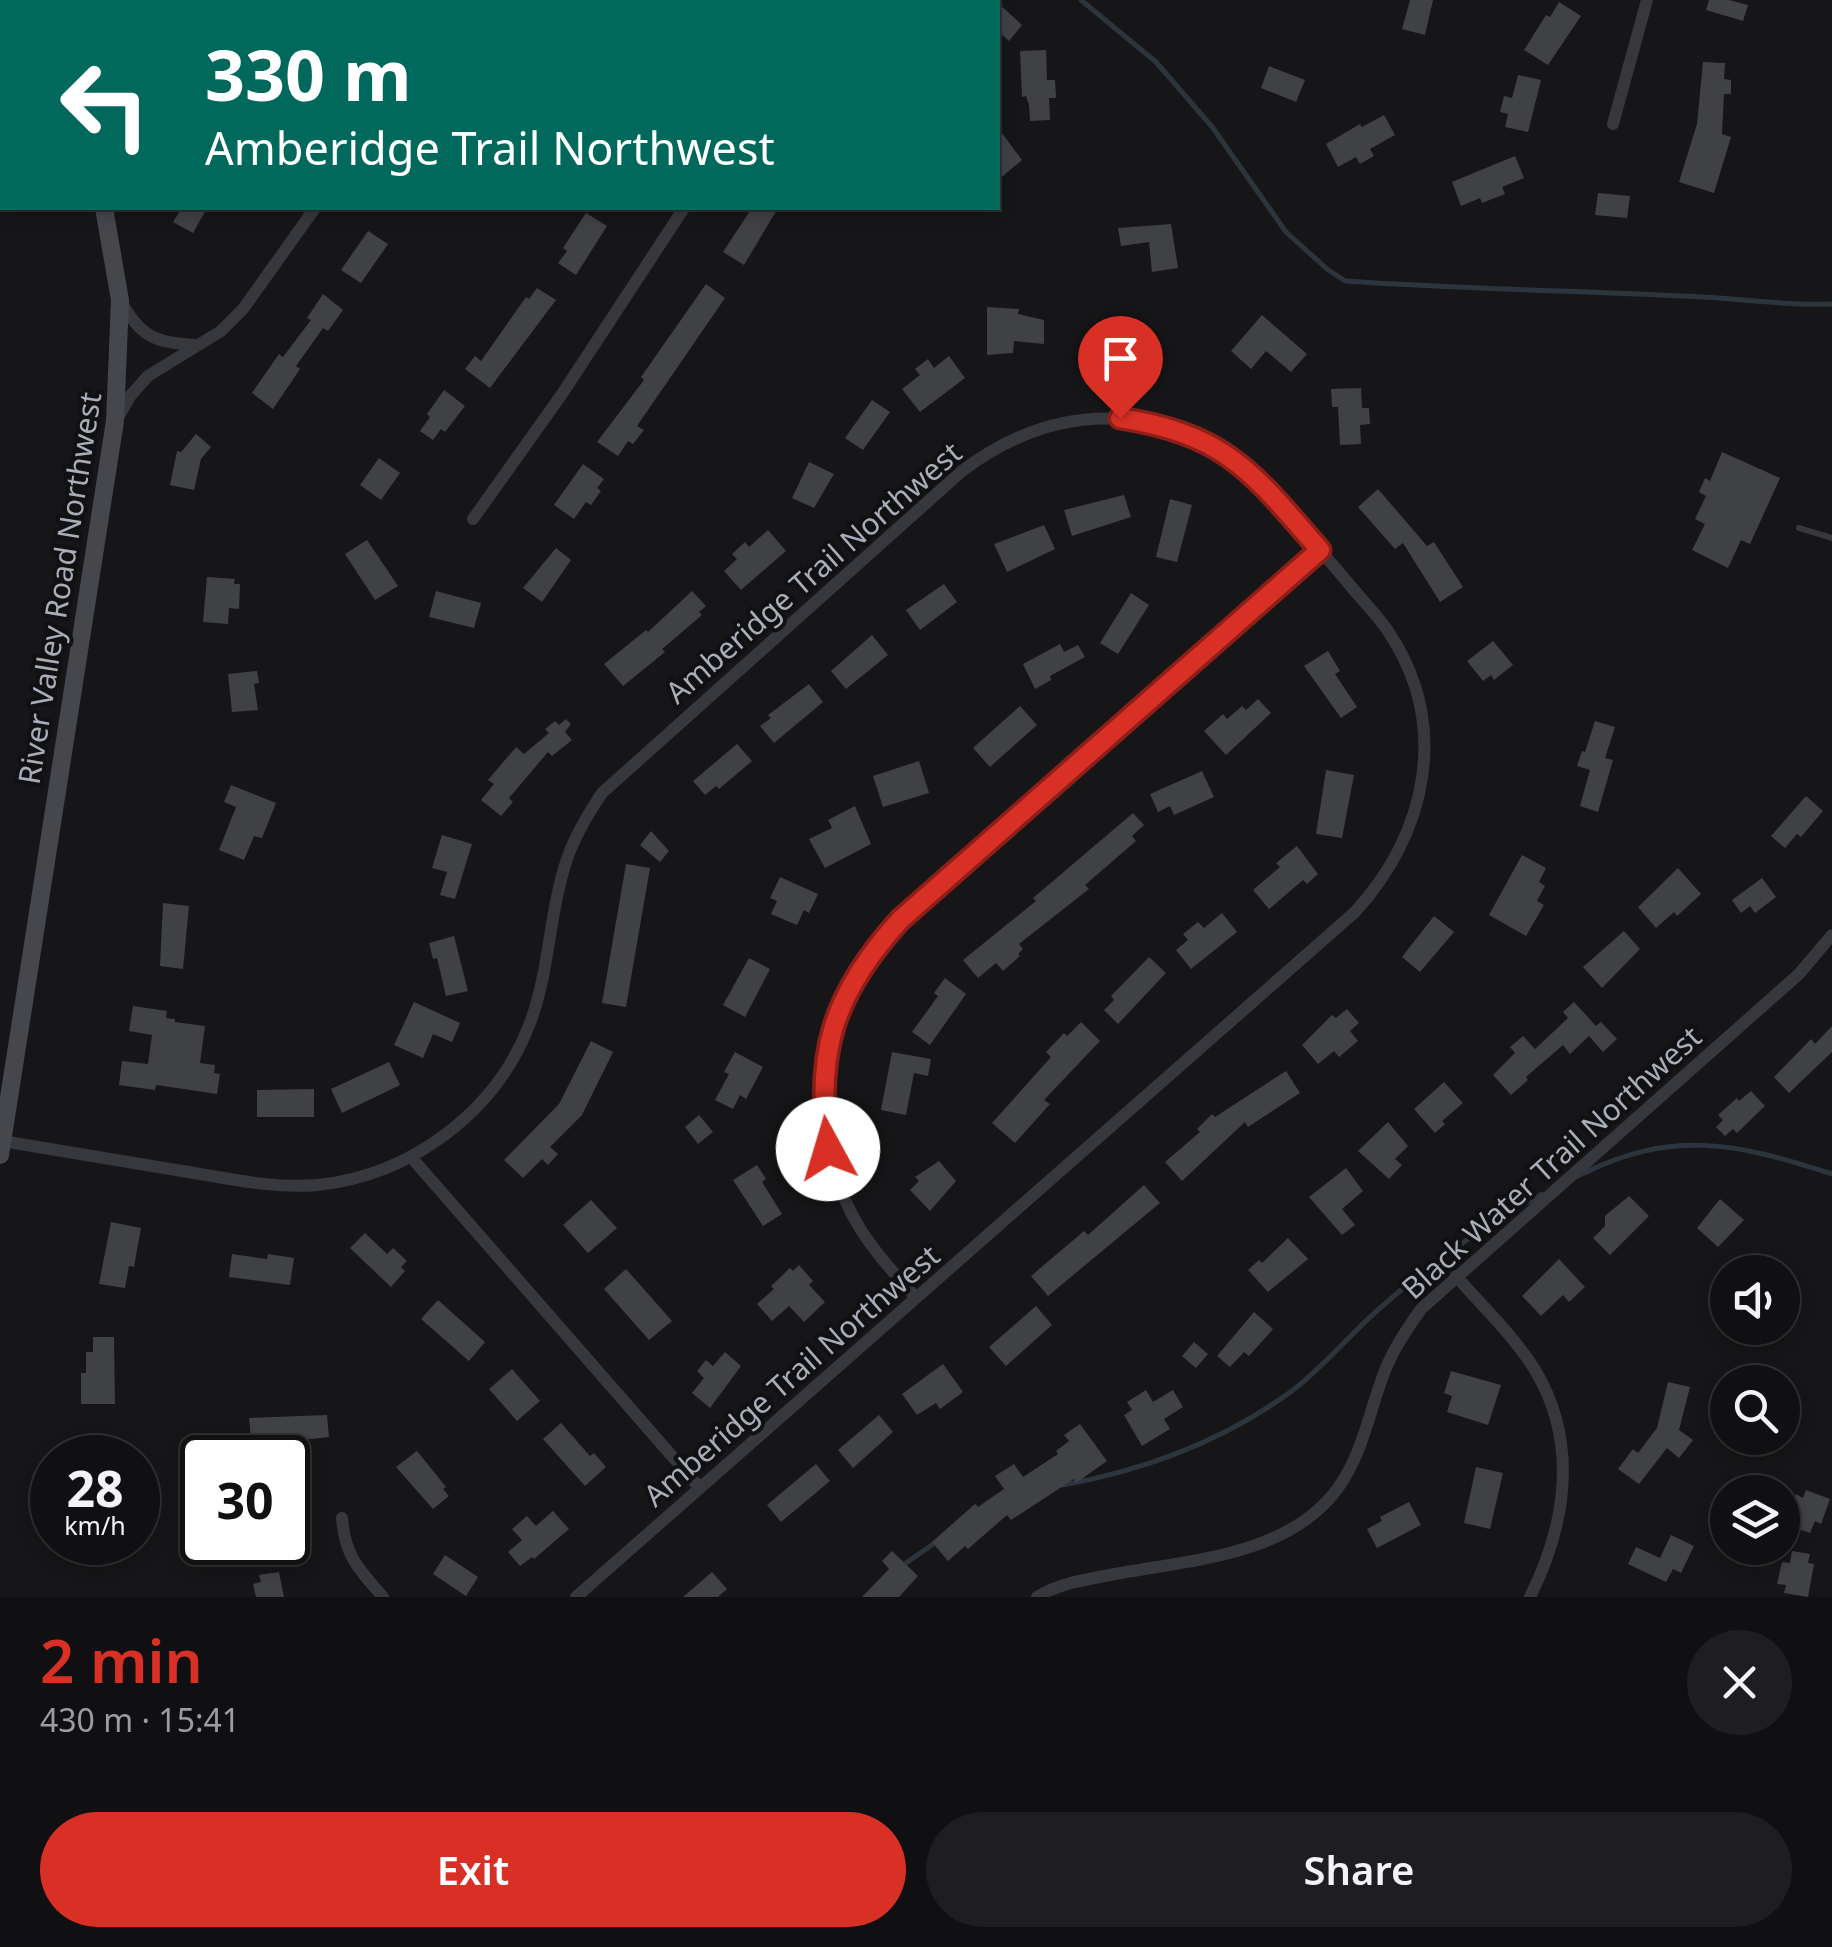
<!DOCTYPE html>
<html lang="en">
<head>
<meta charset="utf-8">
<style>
  :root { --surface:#101012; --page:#1e1e20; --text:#f1f3f6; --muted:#9c9d9f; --line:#303032; --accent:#d93025 }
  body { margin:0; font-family:"Noto Sans",sans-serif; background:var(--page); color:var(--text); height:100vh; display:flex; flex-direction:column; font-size:38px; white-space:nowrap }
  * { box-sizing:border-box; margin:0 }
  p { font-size:32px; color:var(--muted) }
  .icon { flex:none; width:55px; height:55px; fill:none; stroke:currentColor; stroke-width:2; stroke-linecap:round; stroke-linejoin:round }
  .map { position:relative; height:1597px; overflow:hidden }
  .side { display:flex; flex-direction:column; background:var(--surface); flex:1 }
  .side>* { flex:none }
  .top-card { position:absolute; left:0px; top:0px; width:1000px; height:210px; box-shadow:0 5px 15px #0003,0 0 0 2px var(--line); background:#00695c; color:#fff; overflow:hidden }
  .buttons { position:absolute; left:1710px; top:1255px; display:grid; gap:20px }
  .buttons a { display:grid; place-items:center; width:90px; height:90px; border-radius:50%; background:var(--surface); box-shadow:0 5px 15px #0003,0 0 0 2px var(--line); font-size:50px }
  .speed { position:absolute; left:30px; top:1435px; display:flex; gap:20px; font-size:50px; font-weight:700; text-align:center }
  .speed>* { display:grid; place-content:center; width:130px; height:130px; border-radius:50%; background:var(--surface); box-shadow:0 5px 15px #0003,0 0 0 2px var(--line); line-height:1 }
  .speed small { font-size:25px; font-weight:400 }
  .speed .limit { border:5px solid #111; border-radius:15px; background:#fff; color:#111 }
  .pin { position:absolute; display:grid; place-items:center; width:85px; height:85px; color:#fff; margin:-102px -42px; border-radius:50% 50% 50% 0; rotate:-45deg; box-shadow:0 0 10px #0007 }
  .pin .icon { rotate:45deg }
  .me { position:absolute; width:110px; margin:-55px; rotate:354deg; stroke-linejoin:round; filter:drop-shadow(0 0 8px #0008) }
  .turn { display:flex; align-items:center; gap:35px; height:210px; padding:0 40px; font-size:45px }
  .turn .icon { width:130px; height:130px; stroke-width:2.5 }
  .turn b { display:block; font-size:70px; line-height:85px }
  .round { display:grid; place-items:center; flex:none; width:105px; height:105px; border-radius:52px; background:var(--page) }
  .head { display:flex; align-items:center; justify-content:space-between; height:170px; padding:0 40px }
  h1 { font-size:60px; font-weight:600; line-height:75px; color:var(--accent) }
  .cta { display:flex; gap:20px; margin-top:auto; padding:20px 40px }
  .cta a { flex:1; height:115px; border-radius:60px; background:var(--accent); color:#fff; font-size:40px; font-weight:600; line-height:115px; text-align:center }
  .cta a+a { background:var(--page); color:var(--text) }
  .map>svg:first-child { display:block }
</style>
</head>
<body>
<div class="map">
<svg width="1832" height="1597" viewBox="0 0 1832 1597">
  <rect width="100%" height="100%" fill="#161618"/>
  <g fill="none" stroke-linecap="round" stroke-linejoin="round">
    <g stroke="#2c353c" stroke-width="5">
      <path d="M1081 0 1156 62 1213 128 1286 232 1327 269 1345 281C1464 289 1584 291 1703 297 1746 299 1788 306 1832 304"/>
      <path d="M1578 1176C1672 1128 1736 1143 1832 1174"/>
      <path d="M1063 1485C1145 1470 1221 1442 1289 1393 1322 1369 1348 1336 1379 1309 1428 1265 1483 1226 1542 1194"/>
      <polyline points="903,1565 939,1540"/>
    </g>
  </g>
  <g fill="#404145">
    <polygon points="1410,0 1433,0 1425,35 1402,29"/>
    <polygon points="1709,0 1729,0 1748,5 1743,21 1706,10"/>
    <polygon points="1559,2 1581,16 1548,65 1524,50 1546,15 1550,17"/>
    <polygon points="998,3 1022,25 1009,41 998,31"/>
    <polygon points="1046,50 1047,80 1055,80 1056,98 1049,98 1050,120 1030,121 1029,105 1026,96 1022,97 1020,51"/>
    <polygon points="1703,62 1725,63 1724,79 1731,80 1731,94 1724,94 1722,134 1731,137 1714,193 1679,182 1697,124"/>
    <polygon points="1269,66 1305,80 1296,102 1261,88"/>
    <polygon points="1518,75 1541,80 1528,132 1505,127 1508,114 1500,112 1504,96 1512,98"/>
    <polygon points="1384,115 1395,135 1370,149 1374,156 1360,164 1356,157 1338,167 1326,144 1360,124 1362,127"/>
    <polygon points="998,128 1022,160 998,180"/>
    <polygon points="1515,156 1524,178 1502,187 1505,194 1482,203 1480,198 1461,206 1452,182"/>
    <polygon points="1598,193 1630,196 1627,218 1595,215"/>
    <polygon points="182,208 207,208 193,233 173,222"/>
    <polygon points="752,208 778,208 744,265 723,252"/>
    <polygon points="586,213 607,226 576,275 558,263 567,251 563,248"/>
    <polygon points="1171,224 1178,268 1152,272 1149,242 1121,246 1118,228"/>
    <polygon points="368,231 388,244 361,283 341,270"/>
    <polygon points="706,284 725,298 637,426 644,430 633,444 628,441 618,456 597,442 644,380 641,377"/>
    <polygon points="537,288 556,300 490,388 465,369 475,356 481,361 526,297 529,299"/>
    <polygon points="323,294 343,310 328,331 323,328 296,366 300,369 273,409 252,393 279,354 283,357 311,320 307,318"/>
    <polygon points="987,307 1019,309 1018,314 1044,320 1044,344 1014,341 1013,353 987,355"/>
    <polygon points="1262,315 1307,354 1291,372 1266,351 1251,369 1231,351"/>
    <polygon points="949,356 965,378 920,412 902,389 920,375 915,369 928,359 934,368"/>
    <polygon points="1361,388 1362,408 1369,408 1370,424 1360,425 1361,444 1340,445 1338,407 1332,407 1331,389"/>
    <polygon points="444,390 465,406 445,432 441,429 433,440 420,431 430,417 427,414"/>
    <polygon points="872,400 890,412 863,450 845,438"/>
    <polygon points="196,434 211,447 201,459 194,490 170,485 177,451 181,452"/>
    <polygon points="1722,452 1780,478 1750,544 1741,540 1728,568 1692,550 1705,524 1695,519 1706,496 1699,492 1705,478 1710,481"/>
    <polygon points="379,458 400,473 381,500 360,485"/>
    <polygon points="809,462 834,474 814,508 792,498"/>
    <polygon points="583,464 604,479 597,488 601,491 591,505 586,502 574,519 554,505"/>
    <polygon points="1378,489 1427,546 1434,542 1463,587 1440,602 1403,543 1395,549 1358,507"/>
    <polygon points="1124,495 1131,517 1072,536 1064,510"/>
    <polygon points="1170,499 1192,505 1177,562 1156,557"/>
    <polygon points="1044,525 1055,549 1007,572 994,544"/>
    <polygon points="768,530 786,551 741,590 724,571 737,559 732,554 745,542 749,547"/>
    <polygon points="367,540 398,586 375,600 345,554"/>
    <polygon points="556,548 571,560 542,602 523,588"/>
    <polygon points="207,577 235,579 234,584 240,584 239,609 229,608 228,624 203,622"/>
    <polygon points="944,584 957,602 920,630 906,610"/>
    <polygon points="436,591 481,603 474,628 429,617"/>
    <polygon points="692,591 706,606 699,612 702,615 662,649 665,652 623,686 604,664 646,630 648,632"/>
    <polygon points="1131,593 1149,605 1118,654 1100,643"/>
    <polygon points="872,635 888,655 846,689 831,671"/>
    <polygon points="1493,641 1513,665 1494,680 1491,675 1483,681 1467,661"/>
    <polygon points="1060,644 1064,652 1078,645 1085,657 1050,676 1051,680 1035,689 1023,664"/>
    <polygon points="1328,651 1340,671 1335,674 1357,707 1341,718 1304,666"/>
    <polygon points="257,671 259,683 254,684 258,710 232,712 228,674"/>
    <polygon points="809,684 823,702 774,743 760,726 771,718 768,715"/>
    <polygon points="1258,699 1271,713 1226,755 1204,731 1223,714 1227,719 1242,706 1246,710"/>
    <polygon points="1020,706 1037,725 990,767 973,748"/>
    <polygon points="566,719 571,724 565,732 572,740 552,756 548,752 509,798 513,802 501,816 481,800 494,784 488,780 516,747 524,754 549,733 545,729 555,721 559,725"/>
    <polygon points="1595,721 1615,727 1605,758 1613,760 1598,812 1580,806 1590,770 1577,766 1582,751 1585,752"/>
    <polygon points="737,744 752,761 719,789 716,786 705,795 693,781"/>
    <polygon points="919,761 929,793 883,807 873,776"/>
    <polygon points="1326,770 1354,775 1342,838 1316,834"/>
    <polygon points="1202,771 1214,797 1174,815 1170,806 1158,812 1150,794"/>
    <polygon points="231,785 276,803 262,838 254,836 244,860 219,850 236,807 224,802"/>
    <polygon points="1806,796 1823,811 1801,837 1797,834 1785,848 1771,836"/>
    <polygon points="855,806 871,844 825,868 809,839 832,828 828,820"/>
    <polygon points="1133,813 1144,825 1132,836 1136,841 1085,885 1089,889 1019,944 1023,949 1018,954 1020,956 1003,971 996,963 978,978 963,960 1036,901 1033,898"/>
    <polygon points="651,831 669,851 660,862 640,845"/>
    <polygon points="442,835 472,844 455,899 440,895 447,872 432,868"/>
    <polygon points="1297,846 1318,874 1307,884 1303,880 1269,909 1253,890 1280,867 1276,863"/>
    <polygon points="1522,855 1546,868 1539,882 1545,886 1537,901 1544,905 1526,936 1489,915"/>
    <polygon points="626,864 650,868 626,1007 602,1003"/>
    <polygon points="1678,868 1701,894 1677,916 1674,912 1656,928 1638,907"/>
    <polygon points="780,877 818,894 809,913 804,910 797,925 771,914 777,901 770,898"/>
    <polygon points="1762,878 1776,897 1755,913 1750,906 1741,913 1732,900"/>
    <polygon points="163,903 189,906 183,969 160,966"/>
    <polygon points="1222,913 1237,932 1191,969 1176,950 1188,940 1183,934 1198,922 1204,928"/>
    <polygon points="1434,916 1454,932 1420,972 1402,957"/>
    <polygon points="1624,931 1640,949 1602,988 1583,967"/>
    <polygon points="454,936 468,991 446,996 437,958 433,959 429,943"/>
    <polygon points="1149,957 1166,973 1118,1024 1104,1010 1114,1000 1111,996"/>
    <polygon points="749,958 770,969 745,1017 723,1005"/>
    <polygon points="945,978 966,994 930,1045 912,1032 938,996 934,993"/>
    <polygon points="414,1002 460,1023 452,1042 433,1034 423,1058 394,1045"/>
    <polygon points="1574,1002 1596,1026 1601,1022 1617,1039 1603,1052 1589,1036 1570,1054 1563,1045 1526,1077 1528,1080 1511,1095 1493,1075 1515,1053 1510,1047 1523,1036 1535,1049 1568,1018 1563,1012"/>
    <polygon points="133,1006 167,1011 166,1018 175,1019 175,1022 205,1026 200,1063 215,1065 214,1073 220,1074 217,1094 156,1085 155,1090 119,1085 122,1061 148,1064 152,1035 129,1031"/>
    <polygon points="1347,1009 1359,1023 1350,1031 1358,1041 1339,1057 1334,1051 1318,1064 1302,1045 1332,1015 1336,1018"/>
    <polygon points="1081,1022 1100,1041 1044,1100 1050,1104 1015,1143 992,1123 1051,1057 1046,1052 1064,1033 1067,1036"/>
    <polygon points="1832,1026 1832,1052 1789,1093 1774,1077 1811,1039 1815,1044"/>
    <polygon points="591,1041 613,1052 582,1115 550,1147 558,1154 548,1165 542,1159 523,1178 504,1160 559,1104"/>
    <polygon points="735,1052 763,1067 746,1099 740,1095 733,1109 715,1100 729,1074 724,1072"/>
    <polygon points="892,1052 931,1059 928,1076 914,1073 906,1115 881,1110"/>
    <polygon points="389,1062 400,1085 342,1113 331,1089"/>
    <polygon points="1286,1071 1300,1093 1248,1127 1245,1122 1182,1181 1165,1162 1200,1132 1197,1129 1212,1114 1215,1117"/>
    <polygon points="1444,1082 1463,1103 1442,1121 1445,1124 1435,1133 1414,1109"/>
    <polygon points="314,1089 314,1117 257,1117 257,1090"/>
    <polygon points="1751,1091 1765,1106 1737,1133 1733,1129 1725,1136 1716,1127 1723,1120 1718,1115 1737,1098 1739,1101"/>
    <polygon points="699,1115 713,1132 698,1144 685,1127"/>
    <polygon points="1388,1122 1408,1146 1395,1159 1402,1165 1389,1179 1358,1151"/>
    <polygon points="939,1161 956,1181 930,1211 910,1190 919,1181 915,1177"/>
    <polygon points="757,1165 766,1179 762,1182 782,1214 763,1226 733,1180"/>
    <polygon points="1346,1168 1363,1191 1342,1209 1355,1225 1342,1235 1309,1197"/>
    <polygon points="1144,1185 1160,1203 1048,1296 1031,1276 1084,1231 1088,1235"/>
    <polygon points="1629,1196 1649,1216 1610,1255 1593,1238 1605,1226 1605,1216"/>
    <polygon points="1720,1199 1744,1220 1718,1247 1697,1228"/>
    <polygon points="591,1200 617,1228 588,1253 563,1225"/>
    <polygon points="111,1222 141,1228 134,1267 129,1266 125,1288 99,1284"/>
    <polygon points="365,1233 387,1254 393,1248 407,1261 401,1267 405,1271 391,1287 350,1248"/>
    <polygon points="1288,1238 1308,1259 1268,1292 1248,1270 1259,1260 1262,1263"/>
    <polygon points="232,1254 267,1259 268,1254 294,1258 290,1285 229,1277"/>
    <polygon points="1559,1259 1585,1287 1569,1302 1563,1295 1541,1316 1522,1296"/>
    <polygon points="799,1265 813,1281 809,1285 825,1302 804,1322 789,1306 772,1321 757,1304 774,1289 771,1286 790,1268 793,1271"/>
    <polygon points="626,1269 672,1321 649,1340 604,1289"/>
    <polygon points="438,1300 485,1342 469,1361 421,1319"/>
    <polygon points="1036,1306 1052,1325 1006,1366 989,1347"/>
    <polygon points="1254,1312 1273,1329 1249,1356 1244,1352 1230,1367 1217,1356"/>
    <polygon points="93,1337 114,1337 115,1404 81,1404 81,1373 86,1373 86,1352 93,1352"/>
    <polygon points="1194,1342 1208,1354 1196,1368 1182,1356"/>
    <polygon points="725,1352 741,1366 710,1408 692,1393 704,1378 697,1371 706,1360 713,1366"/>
    <polygon points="943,1364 963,1392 940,1409 936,1403 917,1415 902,1394"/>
    <polygon points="512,1369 540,1401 517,1421 489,1389"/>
    <polygon points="1451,1371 1501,1385 1488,1425 1447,1412 1452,1396 1444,1393"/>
    <polygon points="1668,1382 1690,1387 1679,1430 1693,1440 1679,1458 1667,1448 1639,1484 1618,1469 1633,1449 1638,1453 1657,1428"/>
    <polygon points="1146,1390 1153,1402 1173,1390 1183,1407 1164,1419 1170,1429 1142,1446 1124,1415 1132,1410 1127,1402"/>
    <polygon points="327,1415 329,1437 283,1442 282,1436 251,1439 249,1418"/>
    <polygon points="879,1415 893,1432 853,1468 838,1450"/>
    <polygon points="561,1423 590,1456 594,1453 606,1467 585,1486 543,1439"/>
    <polygon points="1080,1424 1107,1461 1076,1483 1074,1479 1011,1520 1007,1515 968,1549 965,1546 948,1561 932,1542 975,1504 978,1507 1004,1489 995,1476 1014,1464 1023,1477 1058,1454 1056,1451 1069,1441 1064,1435"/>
    <polygon points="417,1451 446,1487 443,1489 449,1496 433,1509 396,1467"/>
    <polygon points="816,1464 830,1481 781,1522 767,1505"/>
    <polygon points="1476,1467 1503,1473 1490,1529 1464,1523"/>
    <polygon points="1806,1490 1830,1499 1821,1524 1815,1521 1810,1533 1791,1526 1798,1510 1791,1507 1796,1494 1803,1498"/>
    <polygon points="1409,1502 1421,1525 1377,1548 1367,1529 1382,1521 1380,1517"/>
    <polygon points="553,1511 569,1529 534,1559 532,1557 520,1566 508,1552 522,1540 512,1529 527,1516 536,1526"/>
    <polygon points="1671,1535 1694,1546 1681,1573 1673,1569 1666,1582 1628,1564 1636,1547 1660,1558"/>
    <polygon points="892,1551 918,1576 899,1597 862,1597 889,1569 882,1561"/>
    <polygon points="1792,1551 1810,1554 1808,1563 1814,1564 1808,1597 1784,1593 1786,1585 1777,1584 1782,1562 1790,1563"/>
    <polygon points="445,1555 478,1577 466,1596 433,1574"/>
    <polygon points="279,1572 284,1597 256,1597 253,1584 261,1582 259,1575"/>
    <polygon points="712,1572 727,1589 718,1597 683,1597"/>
  </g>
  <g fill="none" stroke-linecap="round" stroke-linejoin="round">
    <polyline stroke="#37383d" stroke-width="6" points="1799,528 1832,538"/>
    <g stroke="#37383d" stroke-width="12">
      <polyline points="861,0 863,2"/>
      <polyline points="414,2 415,0"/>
      <polyline points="812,2 813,0"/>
      <polyline points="1613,124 1647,0"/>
      <path d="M120 300C140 336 154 343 195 345"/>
      <polyline points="117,419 131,395 148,376 221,331 243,309 315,208"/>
      <polyline points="473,519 562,394 684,208"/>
      <path d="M2 1141C62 1151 122 1161 182 1171 227 1178 272 1189 318 1185 412 1175 497 1111 530 1023 550 970 549 912 567 859 575 835 588 814 602 793L962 471C1060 397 1174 401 1264 485 1293 518 1321 551 1349 584 1362 600 1377 615 1388 631 1451 725 1427 833 1355 912L576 1597"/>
      <polyline points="411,1157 699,1487"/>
      <path d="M1456 1276C1482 1306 1514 1336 1535 1370 1579 1443 1566 1525 1530 1597"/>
      <path d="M916 1298C896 1275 874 1252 858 1225 816 1154 811 1062 848 988 861 962 881 941 900 920L1320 550"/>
      <path d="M342 1518C345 1557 359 1569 383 1597"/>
      <path d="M1037 1597C1059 1583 1085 1580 1110 1575 1187 1560 1288 1557 1338 1488 1364 1452 1370 1407 1386 1368 1395 1346 1408 1328 1421 1309L1799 974 1832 935"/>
    </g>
    <g stroke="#45474d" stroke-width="18">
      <polyline points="45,0 46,2"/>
      <polyline points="0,1155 115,421 120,300 104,208"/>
    </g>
  </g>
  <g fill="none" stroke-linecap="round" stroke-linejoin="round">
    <defs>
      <path id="route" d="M828 1149C815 1051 834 993 900 920L1320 550C1252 472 1227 435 1120 418"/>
    </defs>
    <use href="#route" stroke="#8d1f18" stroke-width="25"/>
    <use href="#route" stroke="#d93025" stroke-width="18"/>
  </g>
  <g text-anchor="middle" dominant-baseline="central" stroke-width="8" stroke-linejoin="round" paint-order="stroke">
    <g font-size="30" fill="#a8adb8" stroke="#111113">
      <text transform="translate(813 572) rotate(-41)">Amberidge Trail Northwest</text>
      <text transform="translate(59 588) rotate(-81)">River Valley Road Northwest</text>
      <text transform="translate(1551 1162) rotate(-42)">Black Water Trail Northwest</text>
      <text transform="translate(791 1375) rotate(-41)">Amberidge Trail Northwest</text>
    </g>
  </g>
</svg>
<div class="buttons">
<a><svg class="icon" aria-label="sound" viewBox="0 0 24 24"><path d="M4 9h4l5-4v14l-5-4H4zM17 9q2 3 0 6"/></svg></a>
<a><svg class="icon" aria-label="search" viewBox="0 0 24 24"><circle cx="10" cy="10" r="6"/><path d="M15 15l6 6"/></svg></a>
<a><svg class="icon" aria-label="layers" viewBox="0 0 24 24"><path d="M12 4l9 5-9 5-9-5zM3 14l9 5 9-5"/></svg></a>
</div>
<div class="speed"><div>28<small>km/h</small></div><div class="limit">30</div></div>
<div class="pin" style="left:1120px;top:418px;background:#d93025"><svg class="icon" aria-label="arrive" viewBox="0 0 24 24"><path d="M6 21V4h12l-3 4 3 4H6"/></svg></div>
<svg class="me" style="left:828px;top:1149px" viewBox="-20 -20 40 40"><circle r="19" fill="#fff"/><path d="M0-13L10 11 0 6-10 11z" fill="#d93025"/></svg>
<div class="top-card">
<div class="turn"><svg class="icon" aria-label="left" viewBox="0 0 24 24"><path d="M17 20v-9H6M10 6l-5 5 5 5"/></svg><div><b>330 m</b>Amberidge Trail Northwest</div></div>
</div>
</div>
<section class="side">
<div class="head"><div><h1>2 min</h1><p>430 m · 15:41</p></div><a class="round"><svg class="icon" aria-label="close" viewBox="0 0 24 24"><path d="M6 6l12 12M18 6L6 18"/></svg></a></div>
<div class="cta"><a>Exit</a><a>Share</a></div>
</section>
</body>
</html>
